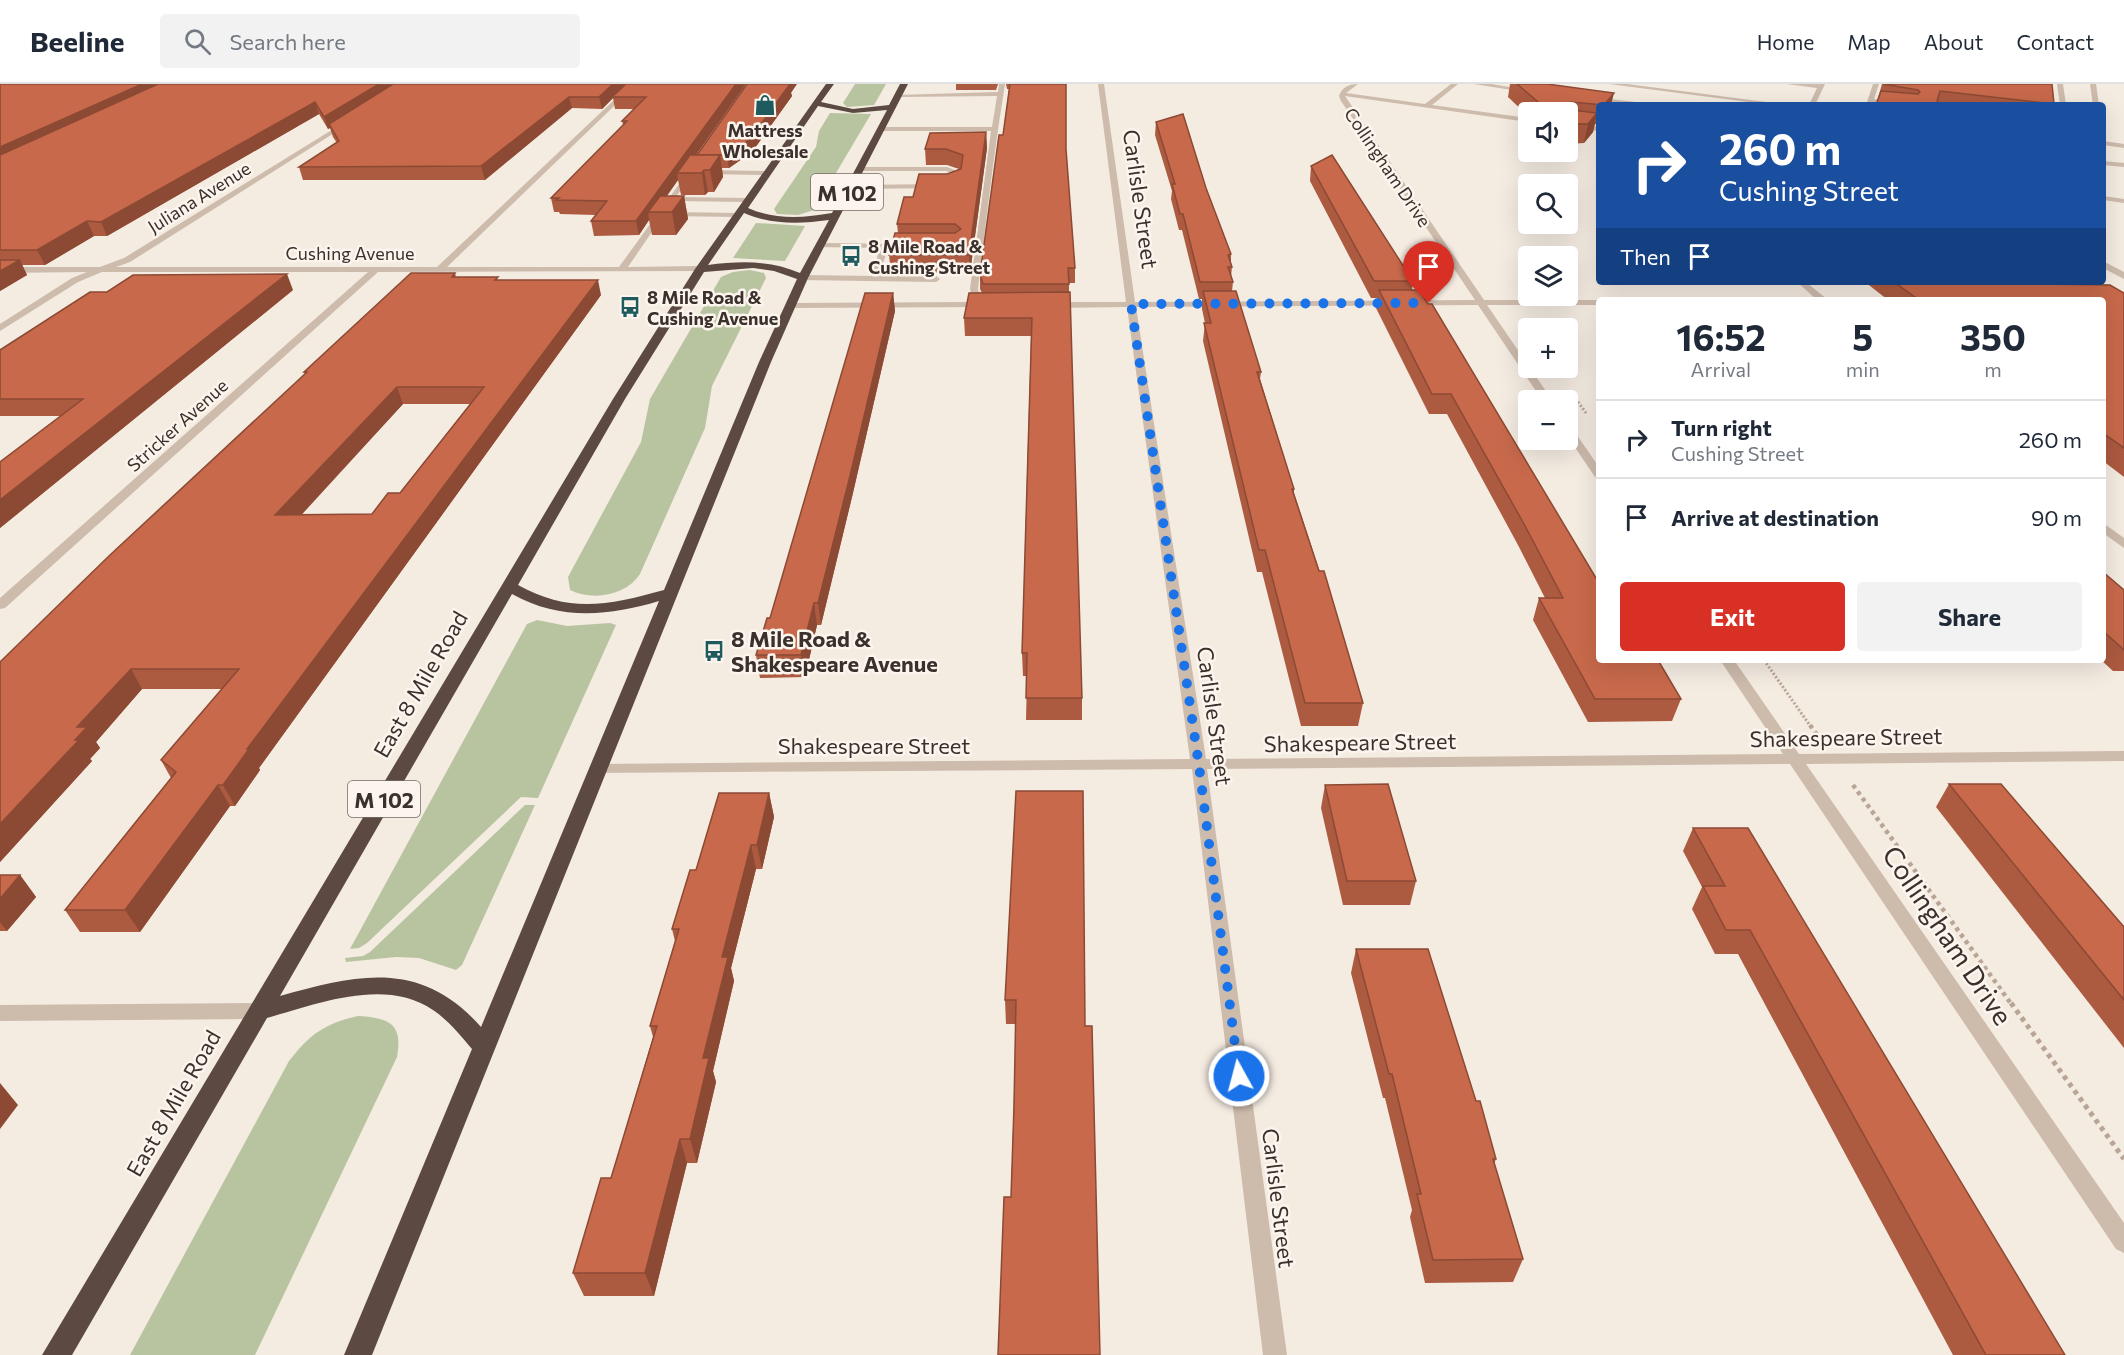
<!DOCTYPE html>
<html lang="en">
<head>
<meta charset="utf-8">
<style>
  :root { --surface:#fff; --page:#f2f2f3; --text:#1f2937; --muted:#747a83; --line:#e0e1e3; --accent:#d93025 }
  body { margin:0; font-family:Commissioner,sans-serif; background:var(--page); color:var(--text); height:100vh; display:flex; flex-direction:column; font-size:22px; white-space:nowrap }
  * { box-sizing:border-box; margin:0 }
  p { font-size:20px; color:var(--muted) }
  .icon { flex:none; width:33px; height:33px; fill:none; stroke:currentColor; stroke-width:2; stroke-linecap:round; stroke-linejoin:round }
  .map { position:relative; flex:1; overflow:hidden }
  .side { position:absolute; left:1596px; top:213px; width:510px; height:366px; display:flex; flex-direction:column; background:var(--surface); border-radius:6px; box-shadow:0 6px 24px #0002 }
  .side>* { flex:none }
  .top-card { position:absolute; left:1596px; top:18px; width:510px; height:183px; border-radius:6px; box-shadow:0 6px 24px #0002; background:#1a4fa0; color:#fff; overflow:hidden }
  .fabs { position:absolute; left:1518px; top:18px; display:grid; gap:12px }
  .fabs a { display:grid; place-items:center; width:60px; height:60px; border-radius:6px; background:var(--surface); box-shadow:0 6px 24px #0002; font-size:30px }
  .pin { position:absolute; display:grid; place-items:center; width:51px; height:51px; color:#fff; margin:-62px -26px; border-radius:50% 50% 50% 0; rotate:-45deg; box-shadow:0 0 6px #0007 }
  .pin .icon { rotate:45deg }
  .me { position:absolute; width:66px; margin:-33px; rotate:353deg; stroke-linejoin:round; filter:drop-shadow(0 0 4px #0008) }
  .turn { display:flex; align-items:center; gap:21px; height:126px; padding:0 24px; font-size:27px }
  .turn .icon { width:78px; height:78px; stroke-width:2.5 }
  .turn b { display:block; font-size:42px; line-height:51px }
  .then { display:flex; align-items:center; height:57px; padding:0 24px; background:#0003; gap:12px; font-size:22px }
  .eta { display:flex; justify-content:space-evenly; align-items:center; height:102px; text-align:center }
  .eta b { font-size:36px; font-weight:700; line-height:42px }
  .primary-button { display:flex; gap:12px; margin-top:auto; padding:12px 24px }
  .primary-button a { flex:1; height:69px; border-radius:6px; background:var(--accent); color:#fff; font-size:24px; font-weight:700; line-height:69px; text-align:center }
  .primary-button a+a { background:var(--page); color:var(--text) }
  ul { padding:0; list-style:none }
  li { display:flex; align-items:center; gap:18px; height:78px; padding:0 24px; border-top:2px solid var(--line) }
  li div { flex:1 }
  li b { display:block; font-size:22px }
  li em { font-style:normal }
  header { display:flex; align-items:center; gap:36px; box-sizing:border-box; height:84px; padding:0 30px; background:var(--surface); border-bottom:2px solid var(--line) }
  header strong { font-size:28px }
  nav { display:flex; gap:33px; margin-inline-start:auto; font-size:21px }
  .search { width:420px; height:54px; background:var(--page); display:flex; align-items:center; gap:15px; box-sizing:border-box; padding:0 21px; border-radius:6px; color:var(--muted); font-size:22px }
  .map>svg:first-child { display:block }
</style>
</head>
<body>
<header>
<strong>Beeline</strong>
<div class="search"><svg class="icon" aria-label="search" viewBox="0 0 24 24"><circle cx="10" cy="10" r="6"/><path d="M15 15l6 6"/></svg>Search here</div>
<nav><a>Home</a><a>Map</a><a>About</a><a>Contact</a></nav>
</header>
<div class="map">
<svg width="2124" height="1271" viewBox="0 0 2124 1271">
  <rect width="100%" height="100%" fill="#f4ebe1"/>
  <g fill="#b8c4a0">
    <polygon points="855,0 886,0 874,21 847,23 843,19"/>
    <polygon points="830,29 871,30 814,126 798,131 777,130 774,125 816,63 819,47"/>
    <polygon points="756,139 805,142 785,177 733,174"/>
    <path d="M750 186 764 189 766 194 712 302 705 344 640 490C626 512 592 517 570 506L568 493 641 358 650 315 721 193 733 188Z"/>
    <polygon points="537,536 567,542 610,539 616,541 538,714 521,713 367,859 359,864 350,865 527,540"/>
    <polygon points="525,721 535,721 462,881 456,886 419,874 396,873 346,878 345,874 363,872 370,868"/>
    <path d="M358 932C389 934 403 939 397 973L255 1271H130L289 977C310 950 324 940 358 932Z"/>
  </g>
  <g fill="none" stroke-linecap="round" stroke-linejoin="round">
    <g stroke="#b9a596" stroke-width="3" stroke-dasharray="2 2" stroke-linecap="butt">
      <polyline points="1571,308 1586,329"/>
      <polyline points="1764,576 1811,643"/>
    </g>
    <g stroke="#b9a596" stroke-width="4.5" stroke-dasharray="4 4" stroke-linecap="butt">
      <polyline points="1810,641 1817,651"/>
      <polyline points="1853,701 2012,921"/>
    </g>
    <polyline stroke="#b9a596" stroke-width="5" stroke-dasharray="4.5 4.5" stroke-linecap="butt" points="2011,919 2124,1075"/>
    <g fill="#cdbbac" fill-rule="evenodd">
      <polygon points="631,0 637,0 447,183 619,183 690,85 694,87 676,113 748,114 752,116 748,118 673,117 628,183 700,182 704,185 703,187 378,188 5,524 0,525 0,514 368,188 102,188 78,198 0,247 0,240 72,194 87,188 0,189 0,183 100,183 124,174 348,36 350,39 130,178 116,183 437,183"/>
      <path d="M999 0H1005C994 67 986 137 978 205L982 218 990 219V223L787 224V220L790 219 973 218 970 205 991 47H882L879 45 882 43H992L997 12 899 13 896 11 998 8Z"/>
      <path d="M1098 0H1104L1135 218 1475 216 1341 17 1339 12C1342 3 1349 0 1358 0L1346 9 1425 20 1451 0H1458L1432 21 1528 34V38L1345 12 1484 216H1602H1599V221H1487L1552 316H1542L1478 221 1136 223 1206 675 1783 670 1720 576H1734L1799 670 2124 667V677L1806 680 2124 1139V1169L2116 1165 1790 680 1207 685 1287 1271H1263L1192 685 591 689 589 685 591 681 597 680 1190 675 1127 223 1050 224 1045 221 1050 218H1126Z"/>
      <polygon points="1474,0 1491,0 1533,7 1530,9"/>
      <polygon points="1609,0 1627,0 1789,21 1771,21"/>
      <polygon points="1787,0 1825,0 1815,21 1809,21 1817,4"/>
      <polygon points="1873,0 1879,0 1874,15 1913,21 1873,18 1872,21 1866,21"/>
      <polygon points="2057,0 2063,0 2066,21 2060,21"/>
      <polygon points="2090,0 2096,0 2099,21 2093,21"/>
      <polygon points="1593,13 1644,19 1647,21 1591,16"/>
      <polygon points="1568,39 1599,43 1599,47 1568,43"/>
      <polygon points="2103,57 2124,60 2124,64 2103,61"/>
      <polygon points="2103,77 2124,79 2124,83 2103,81"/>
      <polygon points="860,83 947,83 963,89 960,100 948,104 847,105 850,101 947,100 954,97 955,90 946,87 857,87"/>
      <polygon points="704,86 768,87 772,89 768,91 701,90"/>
      <polygon points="2103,112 2124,115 2124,119 2103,116"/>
      <polygon points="669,128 738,129 742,131 738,133 666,132 666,128"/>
      <polygon points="820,159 916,160 916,164 888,164 879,192 936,192 940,195 936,198 800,196 799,194 803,191 871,192 880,164 817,163 817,159"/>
      <polygon points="2103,177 2124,188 2124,195 2103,184"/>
      <polygon points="1797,198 1806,198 1828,216 1817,216"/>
      <polygon points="1568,343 1572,344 1599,383 1599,394 1595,393 1568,353"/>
      <polygon points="2103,439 2124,454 2124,464 2103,449"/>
      <polygon points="258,919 265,922 268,927 265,932 258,935 0,937 0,921"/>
    </g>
    <path fill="#5c4a42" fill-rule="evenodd" d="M826 0H834L821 18 853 25 889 21 900 0H908L808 194 771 278 372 1271H344L472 965C460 951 448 936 433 926 385 893 317 920 267 934L72 1271H42L613 315 695 185ZM818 22 853 29 887 26 832 129C803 134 775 136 748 124ZM744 129C771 141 800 140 829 136L800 189C770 176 740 177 708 181ZM753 184 774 187 797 195 759 278 664 506C609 521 570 530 518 501L625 315 704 188ZM512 510C560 537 609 532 659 517L481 943C421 875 358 890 280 912Z"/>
  </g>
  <g fill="#ac5a40" fill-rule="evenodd">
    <polygon points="0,0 746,0 696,71 791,9 792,12 752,68 729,84 722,84 723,93 714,108 708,108 705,111 681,111 678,96 667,112 684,112 688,135 676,151 652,151 649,136 639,151 594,152 591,137 596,131 560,130 559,128 554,128 551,114 623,41 622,37 634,25 615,25 613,14 602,25 572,24 485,96 303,96 299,83 337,59 333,53 330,44 328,45 319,30 107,152 94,152 45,181 22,181 27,191 0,207"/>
    <polygon points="956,0 998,0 996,6 956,6"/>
    <polygon points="1006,0 1066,0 1066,66 1075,184 1075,199 1069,199 1069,208 1082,614 1082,636 1026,636 1027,592 1023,592 1022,569 1031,252 965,252 964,234 982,209 980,205 980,190 1003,51 1009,5 1007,5"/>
    <polygon points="1510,0 1547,0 1599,21 1599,41 1595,40 1593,48 1584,59 1568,60 1568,28 1528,28 1528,32 1508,13"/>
    <polygon points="1882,0 2052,0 2054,20 2053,21 1876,21"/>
    <polygon points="1156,38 1231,170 1231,179 1232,183 1231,193 1233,198 1232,207 1261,288 1260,295 1294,405 1294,409 1363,619 1358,642 1301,642 1262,488 1257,488 1203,257 1205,239 1202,225 1202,215 1199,215 1182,146 1179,146 1171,115 1172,107 1155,51"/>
    <polygon points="986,48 987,64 970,189 891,189 889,171 898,149 897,140 913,113 947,90 959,85 947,81 926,81 925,65"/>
    <polygon points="1311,82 1413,197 1412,206 1599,576 1681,615 1672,637 1588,638 1533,536 1539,514 1545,514 1518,461 1447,330 1429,330 1376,224 1377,214 1371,214 1310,97"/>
    <path d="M455 189 456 193 499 196 601 211 259 684 260 686 235 722H230L140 848H80L65 826 171 694 161 676 222 605H142L96 658 100 664 90 675 92 677 0 778V578L305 290 304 288ZM403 320H470L400 409 372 430H301Z"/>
    <polygon points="1865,198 2098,198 2096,201 2124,209 2124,393 2103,377 2103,216 1888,216"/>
    <polygon points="293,206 0,444 0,378 61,332 0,332 0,266"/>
    <polygon points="893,209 895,227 852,413 821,541 817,541 805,593 760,594 756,571"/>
    <polygon points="2103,488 2124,506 2124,587 2113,587 2101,576 2103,576"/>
    <polygon points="1949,700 2124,843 2124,964 1936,723"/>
    <polygon points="1325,701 1416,797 1410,821 1343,821 1321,724"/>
    <polygon points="1083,707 1011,1113 1016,940 1006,940 1005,916"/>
    <polygon points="769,709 774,733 762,785 756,785 731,884 734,897 713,987 716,998 697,1079 687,1079 654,1212 584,1212 573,1189 611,1094 653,953 650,942 675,857 672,845 696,786"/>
    <polygon points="1693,744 2065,1271 1953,1271 1738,870 1715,870 1692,825 1702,803 1683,767"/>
    <polygon points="0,791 20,791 36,813 7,847 0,847"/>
    <polygon points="1356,865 1476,1017 1496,1075 1494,1080 1523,1175 1513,1198 1425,1199 1410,1133 1412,1126 1385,1014 1383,1014 1351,889"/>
  </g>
  <g fill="#8c4a34">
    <polygon points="142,0 172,0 0,79 0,63"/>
    <polygon points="379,0 401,0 329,40 330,44 328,45 324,33"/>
    <polygon points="613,0 628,0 612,13 613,14 602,25 599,13"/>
    <polygon points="736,0 746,0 683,89 677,89 678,96 655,128 648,128 649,136 639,151 636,137"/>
    <polygon points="788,0 797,0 791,9 792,12 752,68 729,84 727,71"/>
    <polygon points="1614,9 1611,21 1604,21"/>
    <polygon points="569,13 572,24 485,96 481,82"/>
    <polygon points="315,18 319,30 107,152 101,138"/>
    <polygon points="1597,29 1593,48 1584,59 1588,40"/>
    <polygon points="986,48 987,64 970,189 969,171"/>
    <polygon points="720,71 723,93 714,108 710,86"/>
    <polygon points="704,86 708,108 705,111 702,89"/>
    <polygon points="684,112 688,135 676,151 672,128"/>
    <polygon points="87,137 94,152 45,181 37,166"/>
    <polygon points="20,176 27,191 0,207 0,187"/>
    <polygon points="287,190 293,206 0,444 0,416"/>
    <polygon points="598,196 601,211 259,684 260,686 235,722 223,701 247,665"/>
    <polygon points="893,209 895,227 852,413 821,541 818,519"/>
    <polygon points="397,303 403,320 284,450 275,431"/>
    <polygon points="814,519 817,541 805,593 801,571"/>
    <polygon points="131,585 142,605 96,658 100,664 90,675 92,677 0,778 0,740 75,656 77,643"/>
    <polygon points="218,701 230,722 140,848 125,826"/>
    <polygon points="769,709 774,733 762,785 757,761"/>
    <polygon points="751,761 756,785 731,884 734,897 713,987 716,998 697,1079 690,1055 703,974 722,873"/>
    <polygon points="20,791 36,813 7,847 0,838 0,815"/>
    <polygon points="0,999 18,1021 0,1045"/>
    <polygon points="680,1055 687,1079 654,1212 645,1189"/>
  </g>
  <g fill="#c8694b" stroke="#8c4a34" stroke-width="1.5" fill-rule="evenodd">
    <polygon points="0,0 142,0 0,63"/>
    <polygon points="158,0 379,0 324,33 315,18 101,138 87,137 37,166 0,166 0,71"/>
    <polygon points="393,0 613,0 599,13 569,13 481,82 299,83 339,57 329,40"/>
    <polygon points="626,0 736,0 636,137 591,137 607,117 556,116 559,114 551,114 627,37 622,37 646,13 612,13"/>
    <polygon points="747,0 790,0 750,55 727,71 697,71"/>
    <polygon points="1010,0 1066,0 1066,65 1075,184 1068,184 1069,200 983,200 980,190 999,51 1003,51"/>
    <polygon points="1517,0 1547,0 1614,9 1604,21 1571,18 1572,26 1597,29 1588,40 1568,40 1568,28 1550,28"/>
    <polygon points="1883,0 2052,0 2054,20 1940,7 1936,21 1876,21 1881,7 1918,10 1920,8 1918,6"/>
    <polygon points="1183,30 1206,104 1231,170 1228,171 1232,183 1228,183 1233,198 1200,198 1183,130 1180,130 1172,100 1175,100 1156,38"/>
    <polygon points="986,48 969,171 889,171 895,149 955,149 961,145 955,140 897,140 904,113 913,113 919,90 947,90 961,85 963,71 946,65 925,65 930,49"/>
    <polygon points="690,71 720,71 710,86 704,86 702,89 677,89"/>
    <polygon points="1332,71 1413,197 1374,197 1311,82"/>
    <polygon points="660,112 684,112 672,128 648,128"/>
    <polygon points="0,176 20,176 0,187"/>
    <path d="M411 189H455L452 193H498L495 196H598L247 665H249L223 701H218L125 826H65L176 688 161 676 239 585H131L77 643H87L75 656H79L0 740V578L110 471 307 288H304ZM397 303H484L400 409H388L372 430 275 431Z"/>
    <polygon points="287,190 0,416 0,378 83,315 0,315 0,266 90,208 107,208 133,191"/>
    <polygon points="1894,198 2035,198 2035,200 2110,201 2124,209 2124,364 2103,349 2103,216 1919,216"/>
    <polygon points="1379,206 1419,206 1428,220 1432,220 1599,499 1599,576 1658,576 1681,615 1595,615 1539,514 1563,514 1524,440 1451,310 1432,310"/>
    <polygon points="1203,207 1236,207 1261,288 1257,288 1294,405 1292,405 1319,487 1324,487 1363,619 1305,619 1265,466 1259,466 1204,239 1211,239"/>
    <polygon points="1070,208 1082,614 1026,614 1027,569 1022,569 1032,234 964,234 969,209"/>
    <polygon points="865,209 893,209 850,392 818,519 814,519 801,571 756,571 767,534 770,534"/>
    <polygon points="2103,488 2124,506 2124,566 2103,547"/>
    <polygon points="1388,700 1416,797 1347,797 1325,701"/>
    <polygon points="1949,700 2001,700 2124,843 2124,916"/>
    <polygon points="1016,707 1083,707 1085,942 1092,942 1100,1271 998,1271 1004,1113 1011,1113 1014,1022 1016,916 1005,916"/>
    <polygon points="719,709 769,709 757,761 751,761 722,873 728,873 703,974 709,974 690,1055 680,1055 645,1189 573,1189 601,1094 611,1094 657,942 650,942 679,845 672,845 690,786 696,786"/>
    <polygon points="1693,744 1748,744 2065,1271 1986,1271 1750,846 1726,846 1703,802 1725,802"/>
    <polygon points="0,791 20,791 0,815"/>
    <polygon points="1356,865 1428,865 1476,1017 1480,1017 1496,1075 1493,1075 1523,1175 1433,1176 1417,1110 1421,1110 1392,990 1389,990"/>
  </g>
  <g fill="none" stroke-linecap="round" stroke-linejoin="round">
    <polyline stroke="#1a73e8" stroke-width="10" stroke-dasharray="0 18" points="1239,992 1199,682 1131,220 1429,219"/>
  </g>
  <defs>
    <symbol id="shop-bare" viewBox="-9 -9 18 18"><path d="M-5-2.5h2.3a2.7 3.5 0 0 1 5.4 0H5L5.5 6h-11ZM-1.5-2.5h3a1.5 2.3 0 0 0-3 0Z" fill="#1f5a5e" stroke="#fbf5ee" stroke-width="2.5" paint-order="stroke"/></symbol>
    <symbol id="bus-bare" viewBox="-9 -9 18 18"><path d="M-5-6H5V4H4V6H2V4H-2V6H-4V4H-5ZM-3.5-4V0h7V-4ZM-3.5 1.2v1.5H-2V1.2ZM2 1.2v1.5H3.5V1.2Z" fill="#1f5a5e" stroke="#fbf5ee" stroke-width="2.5" paint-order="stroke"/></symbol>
  </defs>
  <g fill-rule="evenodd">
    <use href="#shop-bare" x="750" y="6" width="30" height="30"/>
    <use href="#bus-bare" x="836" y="157" width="30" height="30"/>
    <use href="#bus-bare" x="615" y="208" width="30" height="30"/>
    <use href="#bus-bare" x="699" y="552" width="30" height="30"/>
  </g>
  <g text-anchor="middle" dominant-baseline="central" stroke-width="5" stroke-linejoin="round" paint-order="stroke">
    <g font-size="18" font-weight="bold" fill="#3b302b" stroke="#fbf5ee" text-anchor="start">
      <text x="765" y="46" text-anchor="middle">Mattress<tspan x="765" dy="21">Wholesale</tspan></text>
      <text x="868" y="162">8 Mile Road &amp;<tspan x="868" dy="21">Cushing Street</tspan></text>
      <text x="647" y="213">8 Mile Road &amp;<tspan x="647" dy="21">Cushing Avenue</tspan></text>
    </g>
    <g font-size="18" fill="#3b302b" stroke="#fbf5ee">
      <text transform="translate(1388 83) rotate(56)">Collingham Drive</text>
      <text transform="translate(199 113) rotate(-32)">Juliana Avenue</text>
      <text x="350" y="169">Cushing Avenue</text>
      <text transform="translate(177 341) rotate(-42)">Stricker Avenue</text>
    </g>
    <g fill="#fbf5ee" stroke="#756b66" stroke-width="1.5">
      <rect x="811" y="90" width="72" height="36" rx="4.5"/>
      <rect x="348" y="697" width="72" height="36" rx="4.5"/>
    </g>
    <g font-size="21" font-weight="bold" fill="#3b302b">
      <text x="847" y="108">M 102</text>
      <text x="384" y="715">M 102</text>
    </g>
    <g font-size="22" fill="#3b302b" stroke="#fbf5ee">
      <text transform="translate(1141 115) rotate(82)">Carlisle Street</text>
      <text transform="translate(420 600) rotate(-60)">East 8 Mile Road</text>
      <text transform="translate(1215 632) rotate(82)">Carlisle Street</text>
      <text transform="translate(1846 653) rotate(-1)">Shakespeare Street</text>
      <text transform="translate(1360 658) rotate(-1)">Shakespeare Street</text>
      <text x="874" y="661">Shakespeare Street</text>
      <text transform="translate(173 1019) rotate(-60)">East 8 Mile Road</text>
      <text transform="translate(1279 1114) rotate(83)">Carlisle Street</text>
    </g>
    <g font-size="22" font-weight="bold" fill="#3b302b" stroke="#fbf5ee" text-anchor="start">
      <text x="731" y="554">8 Mile Road &amp;<tspan x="731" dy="25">Shakespeare Avenue</tspan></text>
    </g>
    <g font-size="27" fill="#3b302b" stroke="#fbf5ee">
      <text transform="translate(1948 851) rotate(56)">Collingham Drive</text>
    </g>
  </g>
</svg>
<div class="fabs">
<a><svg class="icon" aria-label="sound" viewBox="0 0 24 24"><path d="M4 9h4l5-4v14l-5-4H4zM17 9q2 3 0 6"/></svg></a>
<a><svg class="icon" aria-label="search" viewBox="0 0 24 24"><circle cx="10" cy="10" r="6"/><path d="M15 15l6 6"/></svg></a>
<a><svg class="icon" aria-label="layers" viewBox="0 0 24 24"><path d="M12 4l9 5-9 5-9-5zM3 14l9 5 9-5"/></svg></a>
<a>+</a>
<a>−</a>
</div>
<div class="pin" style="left:1429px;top:219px;background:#d93025"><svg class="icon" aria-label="arrive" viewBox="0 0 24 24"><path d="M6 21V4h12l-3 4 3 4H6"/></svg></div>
<svg class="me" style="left:1239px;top:992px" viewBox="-20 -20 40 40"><circle r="17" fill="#1a73e8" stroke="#fff" stroke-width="3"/><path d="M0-11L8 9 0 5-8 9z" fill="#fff"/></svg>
<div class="top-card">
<div class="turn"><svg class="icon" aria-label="right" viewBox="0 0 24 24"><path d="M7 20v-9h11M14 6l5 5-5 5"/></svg><div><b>260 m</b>Cushing Street</div></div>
<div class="then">Then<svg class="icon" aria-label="arrive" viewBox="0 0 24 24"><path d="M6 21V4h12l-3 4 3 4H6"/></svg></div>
</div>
<section class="side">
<div class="eta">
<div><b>16:52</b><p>Arrival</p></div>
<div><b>5</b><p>min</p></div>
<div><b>350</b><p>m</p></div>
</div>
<ul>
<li><svg class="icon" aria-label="right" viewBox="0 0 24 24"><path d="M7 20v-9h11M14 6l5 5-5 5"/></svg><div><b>Turn right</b><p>Cushing Street</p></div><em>260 m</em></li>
<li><svg class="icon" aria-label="arrive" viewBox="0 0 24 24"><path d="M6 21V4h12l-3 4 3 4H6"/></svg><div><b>Arrive at destination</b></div><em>90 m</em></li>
</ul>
<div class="primary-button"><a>Exit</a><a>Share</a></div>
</section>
</div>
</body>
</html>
